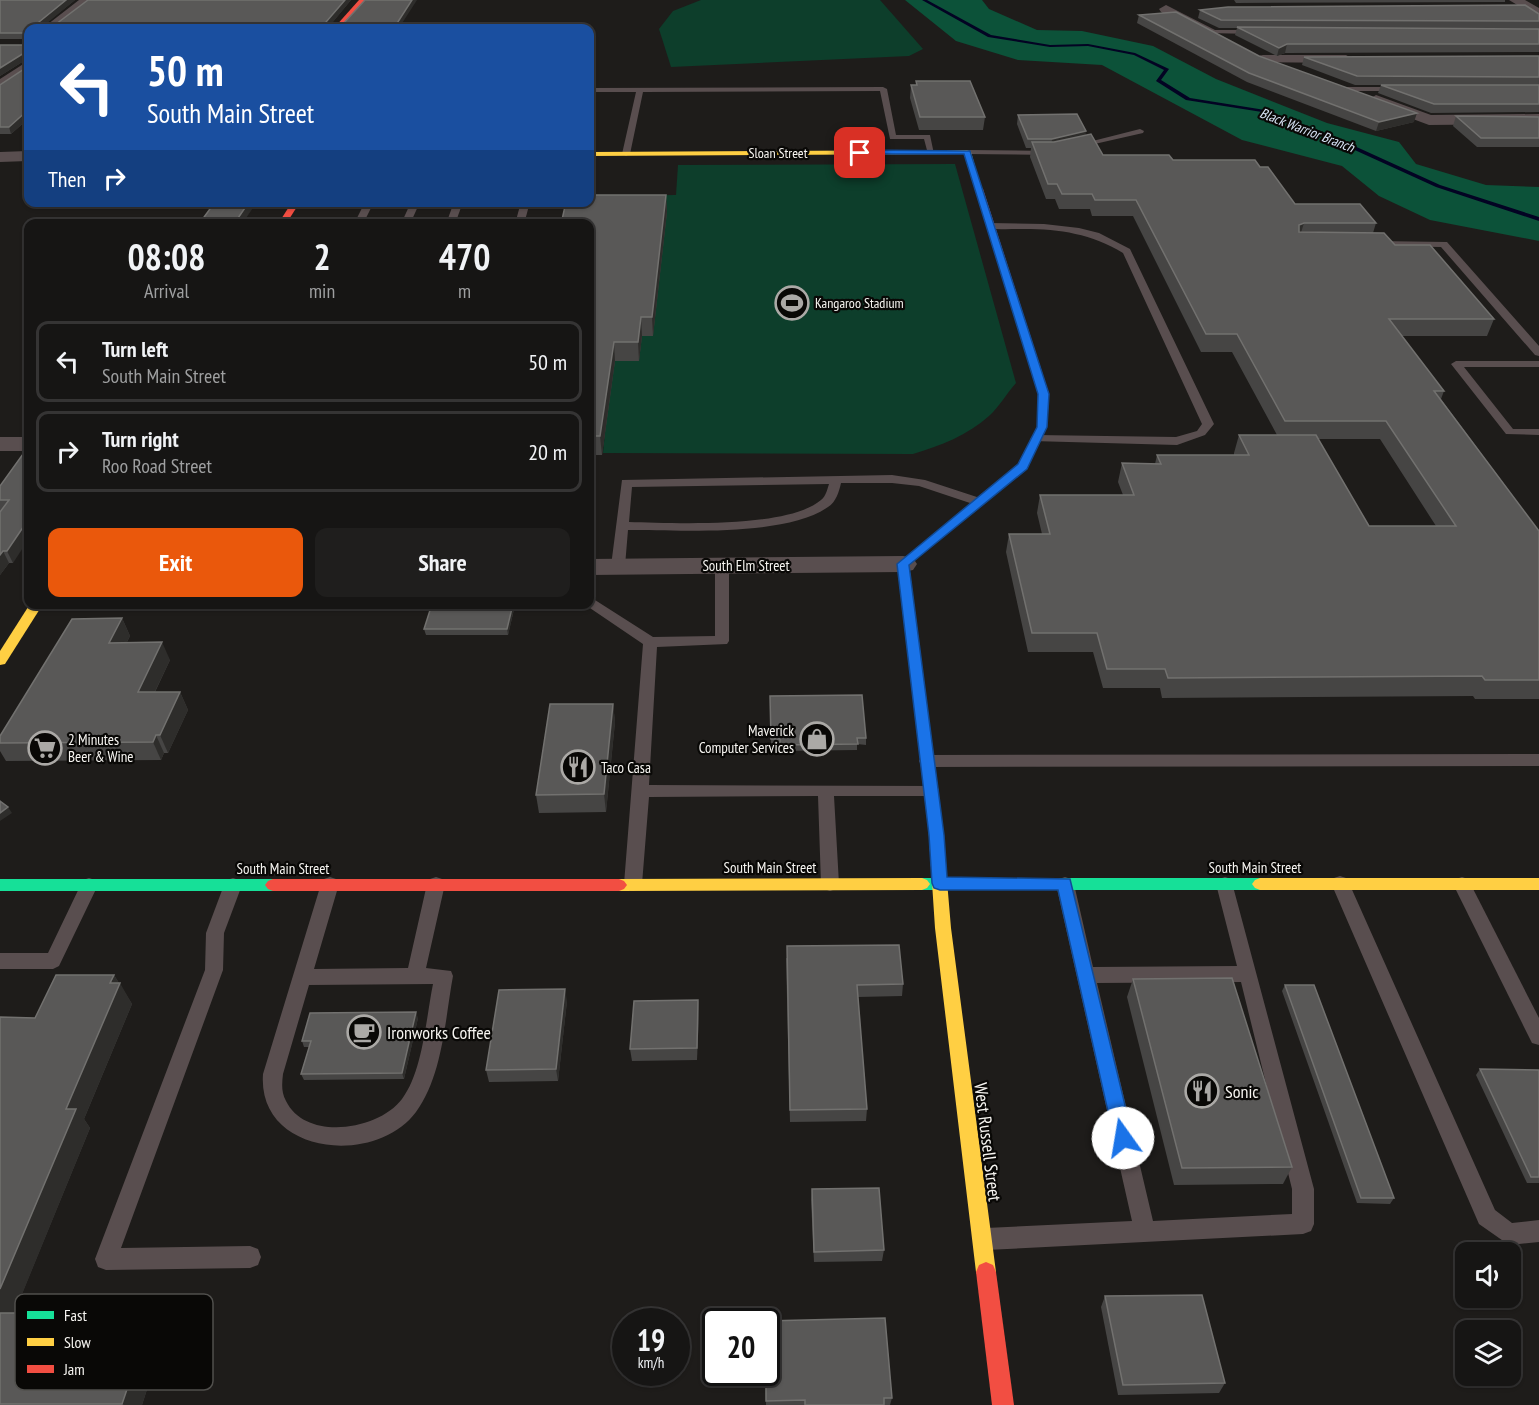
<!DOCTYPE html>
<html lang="en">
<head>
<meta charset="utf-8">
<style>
  :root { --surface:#161514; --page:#1f1e1d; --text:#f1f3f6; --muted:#9e9fa0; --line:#353434; --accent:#ea580c }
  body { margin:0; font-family:"PT Sans Narrow",sans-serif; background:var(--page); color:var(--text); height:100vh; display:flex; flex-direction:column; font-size:22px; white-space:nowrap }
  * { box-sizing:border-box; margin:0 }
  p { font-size:20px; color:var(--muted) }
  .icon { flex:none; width:33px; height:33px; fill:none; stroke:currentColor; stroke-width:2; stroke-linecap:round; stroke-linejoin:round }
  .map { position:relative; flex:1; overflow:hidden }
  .drawer { position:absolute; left:24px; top:219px; width:570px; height:390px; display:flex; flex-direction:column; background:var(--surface); border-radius:12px; box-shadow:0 2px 4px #0004,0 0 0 2px var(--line) }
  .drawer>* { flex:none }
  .guide { position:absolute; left:24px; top:24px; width:570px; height:183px; border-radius:12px; box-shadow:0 2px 4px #0004,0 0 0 2px var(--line); background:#1a4fa0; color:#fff; overflow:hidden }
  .controls { position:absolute; left:1455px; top:1242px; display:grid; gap:12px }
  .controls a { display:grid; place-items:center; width:66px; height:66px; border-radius:12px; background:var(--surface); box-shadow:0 2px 4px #0004,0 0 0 2px var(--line); font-size:30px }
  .speed { position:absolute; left:612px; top:1308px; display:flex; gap:12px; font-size:30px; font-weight:700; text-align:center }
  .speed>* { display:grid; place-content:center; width:78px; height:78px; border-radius:50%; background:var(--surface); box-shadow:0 2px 4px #0004,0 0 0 2px var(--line); line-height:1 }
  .speed small { font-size:15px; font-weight:400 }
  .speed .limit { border:3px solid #111; border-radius:9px; background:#fff; color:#111 }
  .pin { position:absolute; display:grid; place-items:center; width:51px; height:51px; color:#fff; margin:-26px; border-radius:12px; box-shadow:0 3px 9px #0006 }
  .me { position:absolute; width:66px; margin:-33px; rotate:347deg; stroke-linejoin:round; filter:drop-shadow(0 0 4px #0008) }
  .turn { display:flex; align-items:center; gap:21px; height:126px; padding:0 24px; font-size:27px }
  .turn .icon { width:78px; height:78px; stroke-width:2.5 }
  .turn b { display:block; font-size:42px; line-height:51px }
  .then { display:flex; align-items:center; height:57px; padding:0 24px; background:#0003; gap:12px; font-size:22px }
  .eta { display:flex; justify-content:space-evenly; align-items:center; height:102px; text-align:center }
  .eta b { font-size:36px; font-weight:700; line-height:42px }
  .button { display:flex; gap:12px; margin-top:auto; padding:12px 24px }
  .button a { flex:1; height:69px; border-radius:12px; background:var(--accent); color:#fff; font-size:24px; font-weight:700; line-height:69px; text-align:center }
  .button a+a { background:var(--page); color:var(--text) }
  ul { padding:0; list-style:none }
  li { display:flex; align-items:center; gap:18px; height:81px; margin:0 12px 9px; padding:0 12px; border:3px solid var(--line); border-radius:12px }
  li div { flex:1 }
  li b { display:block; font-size:22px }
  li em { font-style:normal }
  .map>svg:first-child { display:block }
</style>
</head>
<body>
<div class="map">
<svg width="1539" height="1405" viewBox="0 0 1539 1405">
  <rect width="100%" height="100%" fill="#1e1c1a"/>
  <g fill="#0d3e2b">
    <polygon points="701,0 880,0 923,49 909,56 671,67 659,29 673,11"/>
    <path d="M955 164 1016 383C1007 393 999 407 989 416 968 435 940 446 913 454L603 453 609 393 590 224H569L590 202V196L676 195 678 165Z"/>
  </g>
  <polygon fill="#0c5239" points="905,0 982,0 989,9 1037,30 1082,31 1153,46 1216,79 1327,123 1399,142 1416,164 1486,185 1539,187 1539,241 1430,220 1379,196 1342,166 1242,140 1102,65 1018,60 956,41"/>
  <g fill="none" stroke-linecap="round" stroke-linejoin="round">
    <polygon fill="#030323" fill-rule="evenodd" points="922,0 927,0 991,35 1050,45 1088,44 1135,53 1169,69 1161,80 1190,98 1265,110 1328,134 1440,185 1539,217 1539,221 1436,187 1324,136 1262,112 1186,100 1156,81 1164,70 1134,55 1088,46 1050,47 988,37"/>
    <g fill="#594e4f" fill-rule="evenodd">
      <polygon points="1209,30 1254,30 1257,32 1254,34 1207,33"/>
      <polygon points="883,87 887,89 896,135 930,135 934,154 928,154 924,139 890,139 880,91 643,92 630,154 626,156 622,154 636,92 590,92 590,88"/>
      <polygon points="1343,87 1398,87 1402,89 1398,91 1340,91"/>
      <polygon points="1140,129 1144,131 1143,133 1077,148 1073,146"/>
      <polygon points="967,150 1051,151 1055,153 1051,155 964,154 963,152"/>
      <polygon points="365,202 374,202 363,224 354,224"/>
      <polygon points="411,202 420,202 410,224 401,224"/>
      <polygon points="454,202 463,202 455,224 446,224"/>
      <polygon points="521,202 530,202 524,224 515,224"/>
      <path d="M990 223 1044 224 1079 228 1099 233 1130 249 1214 424 1205 435 1177 445 1032 441 1030 439 1036 435 1176 437 1197 431 1202 424 1123 253C1092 234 1060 229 1024 229 1012 229 999 230 987 228V224Z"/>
      <polygon points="1375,241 1447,242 1539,346 1539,356 1535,355 1441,247 1372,246 1372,242"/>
      <polygon points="1456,361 1539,361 1539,367 1464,367 1513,429 1539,429 1539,435 1506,434 1451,364"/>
      <path d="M892 475 925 480 983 499 985 502 979 506 919 486 892 483H841C839 492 836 502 828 507 785 537 680 530 628 530L625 566 618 570 611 566 622 480ZM829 484C827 490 826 496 821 500 787 529 673 523 629 522L632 487Z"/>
      <polygon points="722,561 729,565 729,641 727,644 657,647 649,785 937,786 939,790 937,794 931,796 834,796 839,884 836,889 830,891 824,889 821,884 818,796 649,797 642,884 639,889 633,891 627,889 624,884 643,644 584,604 590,604 590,599 595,600 653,637 715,636 715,565"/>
      <polygon points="1539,754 1539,766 927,767 921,765 919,761 921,757 927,755"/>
      <polygon points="1340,876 1346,878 1349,883 1495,1210 1512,1223 1539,1220 1539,1242 1509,1245 1479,1224 1331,883 1334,878"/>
      <path d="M330 877 336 879 339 884 314 969 408 968 427 884 430 879 436 877 442 879 445 884 426 968 451 971 453 976C445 1019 443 1075 416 1112 375 1167 257 1155 263 1074L321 884 324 879ZM433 984C426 1018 423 1071 402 1099 379 1130 306 1142 286 1101 281 1092 282 1083 283 1074L309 985Z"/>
      <path d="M1065 877 1071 879 1074 884 1093 967 1237 966 1216 884 1219 879 1225 877 1231 879 1314 1189V1224L1311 1231 1303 1234 986 1250 978 1247 975 1239 978 1231 986 1228 1132 1221 1056 884 1059 879ZM1241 982 1292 1189V1214L1153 1221 1097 983Z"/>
      <polygon points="1462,877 1468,879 1539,1018 1539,1045 1532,1043 1453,884 1456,879"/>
      <polygon points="89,878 95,880 98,885 59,966 53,969 0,969 0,953 48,953 83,880"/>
      <polygon points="233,878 239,880 242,885 224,933 223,970 121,1248 250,1246 258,1249 261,1257 258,1265 250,1268 106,1270 98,1267 95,1259 205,970 206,933 224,885 227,880"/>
    </g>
    <g fill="#594e4f" fill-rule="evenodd">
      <polygon points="79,0 94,0 58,28 43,28"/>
      <polygon points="1509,0 1525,0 1539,8 1539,18"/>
      <polygon points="1166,5 1215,30 1217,33 1215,36 1205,36 1161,12 1159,9"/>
      <polygon points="1263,55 1346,55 1353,59 1346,63 1258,62 1256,59 1258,56"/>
      <polygon points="28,61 28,72 5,89 0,91 0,79"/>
      <polygon points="1376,95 1431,115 1539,114 1539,124 1429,125 1370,103 1368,100"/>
      <polygon points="28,151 28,161 0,162 0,152"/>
      <rect x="0" y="437" width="28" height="14"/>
      <polygon points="903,556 913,558 917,564 913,570 903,572 590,575 590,559"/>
    </g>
    <g fill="#16e098" fill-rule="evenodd">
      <polygon points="991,489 997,492 995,494 909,565 942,822 940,826 930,826 928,822 897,564 987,490"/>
      <polygon points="922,878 1260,878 1265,880 1268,884 1265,888 1260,890 922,890 917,888 914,884 917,880"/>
      <polygon points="0,879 273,879 278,881 281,885 278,889 273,891 0,891"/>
    </g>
    <g fill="#ffcf43" fill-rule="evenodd">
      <polygon points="967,150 971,152 982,191 975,189 964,154 590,156 590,152"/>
      <polygon points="30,604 43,604 5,664 0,665 0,651"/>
      <polygon points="935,816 940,818 942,822 951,928 996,1272 993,1279 986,1282 979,1279 976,1272 935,928 928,822 930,818"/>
      <polygon points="922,878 927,880 930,884 927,888 922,890 619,891 614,889 611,885 614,881 619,879"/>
      <polygon points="1260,878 1539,878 1539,890 1260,890 1255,888 1252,884 1255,880"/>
    </g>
    <g fill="#f24e42" fill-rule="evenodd">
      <polygon points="359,0 365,0 340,28 334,28"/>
      <polygon points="979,187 983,189 1049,394 1047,427 1028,466 991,495 985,492 1018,464 1037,427 1039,394 975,189"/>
      <polygon points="292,202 300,202 286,224 278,224"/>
      <polygon points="273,879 619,879 624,881 627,885 624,889 619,891 273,891 268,889 265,885 268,881"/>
      <polygon points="986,1262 993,1265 996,1272 1014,1405 992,1405 976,1272 979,1265"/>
    </g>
  </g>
  <g fill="#464544" fill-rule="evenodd">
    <polygon points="0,0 75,0 45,24 56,24 88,0 351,0 331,24 399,28 28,28 28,119 11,134 0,134 0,85 27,67 27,59 0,76 0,45 26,45 28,43 28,39 0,39"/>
    <polygon points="1234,0 1505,0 1505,2 1236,3"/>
    <polygon points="1200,10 1539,14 1539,52 1285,53 1277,56 1235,35 1237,28 1219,28 1198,18"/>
    <polygon points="1139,15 1259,56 1414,122 1376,131 1247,82 1137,23"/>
    <polygon points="1539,56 1539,112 1431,113 1378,93 1381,85 1355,85 1302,65 1304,57"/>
    <polygon points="916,81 985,117 983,130 919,130 910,98 911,85 916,85"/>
    <path d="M1018 115 1086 135 1103 155 1260 167 1295 204 1376 223 1373 233 1395 245 1494 319 1487 336H1402L1444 391 1441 399 1539 531V699H1475L1473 696 1162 698 1160 688H1103L1093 652H1028L1006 552 1009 534H1042L1037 513 1040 495H1123L1118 482 1122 463 1155 464 1157 455H1234V453L1239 435H1277L1232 352H1201L1133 216H1092L1090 209H1059L1055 199H1046L1030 157 1031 148H1026L1017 124ZM1318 439H1380L1436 526H1369Z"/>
    <polygon points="1456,116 1539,117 1539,147 1477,147 1453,126"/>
    <polygon points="595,195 666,195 667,212 653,336 642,336 639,361 615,361 602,455 595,455 590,491"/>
    <polygon points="28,447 13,563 9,563 0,575 0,486"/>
    <polygon points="432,604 515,604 515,605 508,635 426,635 424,629"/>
    <polygon points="122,618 130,636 127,642 170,660 155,692 180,692 188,710 168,753 164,753 161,760 6,761 0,751 0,736"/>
    <polygon points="770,696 866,738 866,745 857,744 857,750 780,751 779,745 771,745"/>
    <polygon points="613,704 615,722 606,812 539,813 536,795"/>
    <polygon points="786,958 903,984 902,996 858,997 867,1109 866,1121 790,1122"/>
    <polygon points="114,975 132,1004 84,1119 90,1128 14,1313 153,1313 166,1330 142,1405 0,1405 0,1017 35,1018"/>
    <polygon points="1133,979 1292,1167 1283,1184 1174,1185 1127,997"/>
    <polygon points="1285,985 1394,1198 1390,1204 1357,1203 1282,991"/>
    <polygon points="698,1000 699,1012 697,1060 632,1061 630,1049"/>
    <polygon points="567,1001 558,1081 489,1082 486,1070"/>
    <polygon points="418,1018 404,1079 304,1080 301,1074 309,1047 304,1047 302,1041"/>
    <polygon points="1480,1069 1539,1070 1539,1183 1527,1183 1476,1075"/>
    <polygon points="812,1189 884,1250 882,1261 814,1262 811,1200"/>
    <polygon points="1105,1296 1225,1383 1219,1393 1118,1395 1101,1307"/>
    <polygon points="765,1372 892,1398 890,1405 766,1405"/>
  </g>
  <g fill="#2e2d2b">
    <polygon points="66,0 75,0 41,28 39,22"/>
    <polygon points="345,0 351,0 328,28 326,22"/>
    <polygon points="412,0 417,0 399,28 394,28"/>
    <polygon points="1287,44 1285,53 1277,56 1279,48"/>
    <polygon points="24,53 27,59 0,76 0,68"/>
    <polygon points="28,110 28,119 11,134 9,127"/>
    <polygon points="1417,113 1414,122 1376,131 1379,122"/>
    <polygon points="1086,131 1085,140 1051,149 1052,139"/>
    <polygon points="666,195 667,212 653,336 652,317"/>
    <polygon points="249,202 257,202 242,224 234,224"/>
    <polygon points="1304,223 1299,239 1299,225"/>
    <polygon points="641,317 642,336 639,361 638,342"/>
    <polygon points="614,342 615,361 602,455 600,436"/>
    <polygon points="593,436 595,455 590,491 590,457"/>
    <polygon points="28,520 28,540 13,563 7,551"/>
    <polygon points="3,551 9,563 0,575 0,555"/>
    <polygon points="513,604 515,604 515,605 508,635 507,629"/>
    <polygon points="122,618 130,636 117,661 109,643"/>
    <polygon points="162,642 170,660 146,710 138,692"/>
    <polygon points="180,692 188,710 168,753 160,735"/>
    <polygon points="613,704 615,722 606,812 604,794"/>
    <polygon points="156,735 164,753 161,760 153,742"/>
    <polygon points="8,807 12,813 0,821 0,813"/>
    <polygon points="114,975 120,985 120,983 132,1004 84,1119 90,1128 7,1331 0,1323 0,1289"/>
    <polygon points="565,989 567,1001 558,1081 556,1069"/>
    <polygon points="698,1000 699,1012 697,1060 697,1048"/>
    <polygon points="416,1012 418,1018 404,1079 402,1073"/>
    <polygon points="153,1313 166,1330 142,1405 124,1405 122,1404"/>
  </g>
  <g fill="#595857" stroke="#72716f" stroke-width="1.5">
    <polygon points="0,0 66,0 39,22 41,24 56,24 88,0 345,0 326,22 329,24 343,24 365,0 412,0 394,28 28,28 28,110 9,127 0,127 0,85 27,67 27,53 24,53 0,68 0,45 26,45 28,43 27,33 0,33"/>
    <polygon points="1525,5 1539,14 1539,21 1221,20 1200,10 1228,7"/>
    <polygon points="1176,12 1259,56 1417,113 1379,122 1249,73 1139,15"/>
    <polygon points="1237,27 1539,29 1539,44 1287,44 1279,48"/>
    <polygon points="1539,56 1539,77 1357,76 1304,57"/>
    <polygon points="916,81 970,81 985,117 920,117 911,85 917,85"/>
    <polygon points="1381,85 1539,85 1539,104 1434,104"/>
    <polygon points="1077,114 1086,131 1052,139 1028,139 1018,115"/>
    <polygon points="1456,116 1539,117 1539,138 1481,138"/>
    <polygon points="1091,134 1103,155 1169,155 1173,160 1255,160 1260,167 1268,167 1295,204 1360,204 1376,223 1304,223 1299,225 1299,232 1384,233 1395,245 1430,245 1494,319 1389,319 1444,391 1434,391 1539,531 1539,680 1485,680 1482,676 1168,678 1165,669 1107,669 1097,633 1032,633 1009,534 1050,534 1040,495 1134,495 1122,463 1161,464 1157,455 1249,455 1239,435 1316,435 1369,526 1456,526 1386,421 1285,421 1237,334 1206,334 1136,200 1095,200 1092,194 1062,194 1057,184 1048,184 1032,142 1054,142"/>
    <polygon points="590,192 595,192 594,195 666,195 652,317 641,317 638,342 614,342 600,436 593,436 590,457 590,224 561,224 566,202 590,202"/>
    <polygon points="215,202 249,202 234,224 199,224"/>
    <polygon points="28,447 28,520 7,551 3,551 0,555 0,512 9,500 0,500 0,486"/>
    <polygon points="432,604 513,604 507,629 424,629"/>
    <polygon points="122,618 109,643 162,642 138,692 180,692 160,735 156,735 153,742 0,743 0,736 72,619"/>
    <polygon points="862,695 866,738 857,738 858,744 780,745 780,739 771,739 770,696"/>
    <polygon points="550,704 613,704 604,794 536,795"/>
    <polygon points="0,801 8,807 0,813"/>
    <polygon points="899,945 903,984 857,985 867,1109 790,1110 787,946"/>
    <polygon points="56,975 114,975 110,983 120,983 66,1109 76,1109 0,1289 0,1017 35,1018"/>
    <polygon points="1232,978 1292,1167 1182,1168 1133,979"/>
    <polygon points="1285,985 1314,985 1394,1198 1361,1198"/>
    <polygon points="565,989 556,1069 486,1070 499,990"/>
    <polygon points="698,1000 697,1048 630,1049 634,1001"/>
    <polygon points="416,1012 402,1073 301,1074 311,1041 302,1041 310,1013"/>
    <polygon points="1480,1069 1539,1070 1539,1177 1531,1177"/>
    <polygon points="879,1188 884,1250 814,1252 812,1189"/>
    <polygon points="1202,1295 1225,1383 1123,1385 1105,1296"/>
    <polygon points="0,1313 153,1313 122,1404 0,1404"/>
    <polygon points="885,1318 892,1398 884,1398 884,1405 805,1405 805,1400 766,1401 766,1322 765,1322 765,1321"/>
  </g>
  <polygon fill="#1a73e8" stroke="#114b97" stroke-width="1.5" points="860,150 970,151 1049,394 1047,427 1027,469 909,565 944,835 947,877 1070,879 1133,1138 1130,1144 1123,1147 1117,1144 1114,1138 1058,890 940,890 934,888 932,883 929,835 897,564 1018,464 1037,427 1038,394 964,154 858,154"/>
  <defs>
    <symbol id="stadium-ring" viewBox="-11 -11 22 22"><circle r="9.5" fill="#090806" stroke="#aba9a6" stroke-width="1.5"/><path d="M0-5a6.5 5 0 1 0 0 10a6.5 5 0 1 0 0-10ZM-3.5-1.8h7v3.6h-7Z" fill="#aba9a6"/></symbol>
    <symbol id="shop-ring" viewBox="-11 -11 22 22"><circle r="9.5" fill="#090806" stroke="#aba9a6" stroke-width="1.5"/><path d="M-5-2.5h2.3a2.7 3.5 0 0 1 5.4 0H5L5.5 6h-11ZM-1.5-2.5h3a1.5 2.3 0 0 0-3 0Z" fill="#aba9a6"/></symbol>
    <symbol id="supermarket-ring" viewBox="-11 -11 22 22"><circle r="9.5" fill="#090806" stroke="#aba9a6" stroke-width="1.5"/><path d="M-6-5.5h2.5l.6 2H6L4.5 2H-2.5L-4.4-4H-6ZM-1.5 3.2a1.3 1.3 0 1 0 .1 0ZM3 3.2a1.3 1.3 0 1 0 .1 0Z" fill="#aba9a6"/></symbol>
    <symbol id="restaurant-ring" viewBox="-11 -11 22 22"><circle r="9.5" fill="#090806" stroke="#aba9a6" stroke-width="1.5"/><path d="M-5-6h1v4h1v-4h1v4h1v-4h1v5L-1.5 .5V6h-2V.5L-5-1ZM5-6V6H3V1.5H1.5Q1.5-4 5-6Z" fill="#aba9a6"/></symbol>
    <symbol id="cafe-ring" viewBox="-11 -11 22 22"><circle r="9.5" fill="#090806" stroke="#aba9a6" stroke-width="1.5"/><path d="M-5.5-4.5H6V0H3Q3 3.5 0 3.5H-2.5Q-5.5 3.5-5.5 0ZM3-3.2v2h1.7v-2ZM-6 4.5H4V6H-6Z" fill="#aba9a6"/></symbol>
  </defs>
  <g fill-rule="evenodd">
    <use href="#stadium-ring" x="773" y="284" width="38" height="38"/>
    <use href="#shop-ring" x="798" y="720" width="38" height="38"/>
    <use href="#supermarket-ring" x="26" y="729" width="38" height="38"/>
    <use href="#restaurant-ring" x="559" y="748" width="38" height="38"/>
    <use href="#cafe-ring" x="345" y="1013" width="38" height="38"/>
    <use href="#restaurant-ring" x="1183" y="1072" width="38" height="38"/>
  </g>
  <g text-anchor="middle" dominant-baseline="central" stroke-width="4.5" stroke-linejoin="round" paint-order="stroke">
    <g font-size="14" font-style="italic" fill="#d7e3f5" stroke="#090806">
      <text transform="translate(1307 130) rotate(21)">Black Warrior Branch</text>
    </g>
    <g font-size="14" fill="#f7f5f1" stroke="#090806">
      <text x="778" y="153">Sloan Street</text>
    </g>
    <g font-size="14" fill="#f7f5f1" stroke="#090806" text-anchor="start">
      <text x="815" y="303">Kangaroo Stadium</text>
    </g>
    <g font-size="15" fill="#f7f5f1" stroke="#090806">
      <text x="746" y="565">South Elm Street</text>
      <text x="770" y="867">South Main Street</text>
      <text x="1255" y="867">South Main Street</text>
      <text x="283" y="868">South Main Street</text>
    </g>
    <g font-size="15" fill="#f7f5f1" stroke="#090806" text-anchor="start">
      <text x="794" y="730" text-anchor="end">Maverick<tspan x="794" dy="17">Computer Services</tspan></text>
      <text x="68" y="739">2 Minutes<tspan x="68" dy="17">Beer &amp; Wine</tspan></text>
      <text x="601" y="767">Taco Casa</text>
    </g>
    <g font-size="18" fill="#f7f5f1" stroke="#090806" text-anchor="start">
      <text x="387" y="1032">Ironworks Coffee</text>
      <text x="1225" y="1091">Sonic</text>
    </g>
    <g font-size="18" fill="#f7f5f1" stroke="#090806">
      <text transform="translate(988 1142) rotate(83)">West Russell Street</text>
    </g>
  </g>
  <rect x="15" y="1294" width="198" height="96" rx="9" fill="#090806" stroke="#504f4c" stroke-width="1.5"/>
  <rect x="27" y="1311" width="27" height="8" fill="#16e098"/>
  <rect x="27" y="1338" width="27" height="8" fill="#ffcf43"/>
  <rect x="27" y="1365" width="27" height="8" fill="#f24e42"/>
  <g font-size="16" fill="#f7f5f1">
    <text x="64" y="1321">Fast</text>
    <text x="64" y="1348">Slow</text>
    <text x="64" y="1375">Jam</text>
  </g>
</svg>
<div class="controls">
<a><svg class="icon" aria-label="sound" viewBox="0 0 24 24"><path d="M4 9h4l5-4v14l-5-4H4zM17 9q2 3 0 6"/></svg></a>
<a><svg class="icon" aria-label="layers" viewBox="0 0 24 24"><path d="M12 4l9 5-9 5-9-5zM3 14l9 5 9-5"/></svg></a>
</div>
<div class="speed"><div>19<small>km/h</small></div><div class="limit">20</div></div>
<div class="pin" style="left:860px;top:153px;background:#d93025"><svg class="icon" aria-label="arrive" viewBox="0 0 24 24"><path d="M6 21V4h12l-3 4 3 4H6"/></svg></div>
<svg class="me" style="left:1123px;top:1138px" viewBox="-20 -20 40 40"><circle r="19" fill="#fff"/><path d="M0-13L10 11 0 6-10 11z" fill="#1a73e8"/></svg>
<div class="guide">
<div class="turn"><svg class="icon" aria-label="left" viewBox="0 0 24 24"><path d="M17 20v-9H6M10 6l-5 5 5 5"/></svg><div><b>50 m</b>South Main Street</div></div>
<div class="then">Then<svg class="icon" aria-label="right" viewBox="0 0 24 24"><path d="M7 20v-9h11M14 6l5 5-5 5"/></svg></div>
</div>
<section class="drawer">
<div class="eta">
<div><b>08:08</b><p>Arrival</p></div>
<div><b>2</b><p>min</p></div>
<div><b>470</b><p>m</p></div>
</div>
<ul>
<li><svg class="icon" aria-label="left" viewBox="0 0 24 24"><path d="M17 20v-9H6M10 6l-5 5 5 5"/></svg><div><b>Turn left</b><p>South Main Street</p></div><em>50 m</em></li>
<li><svg class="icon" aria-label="right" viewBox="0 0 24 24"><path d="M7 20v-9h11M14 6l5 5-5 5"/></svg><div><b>Turn right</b><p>Roo Road Street</p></div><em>20 m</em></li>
</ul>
<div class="button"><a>Exit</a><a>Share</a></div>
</section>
</div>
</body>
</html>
